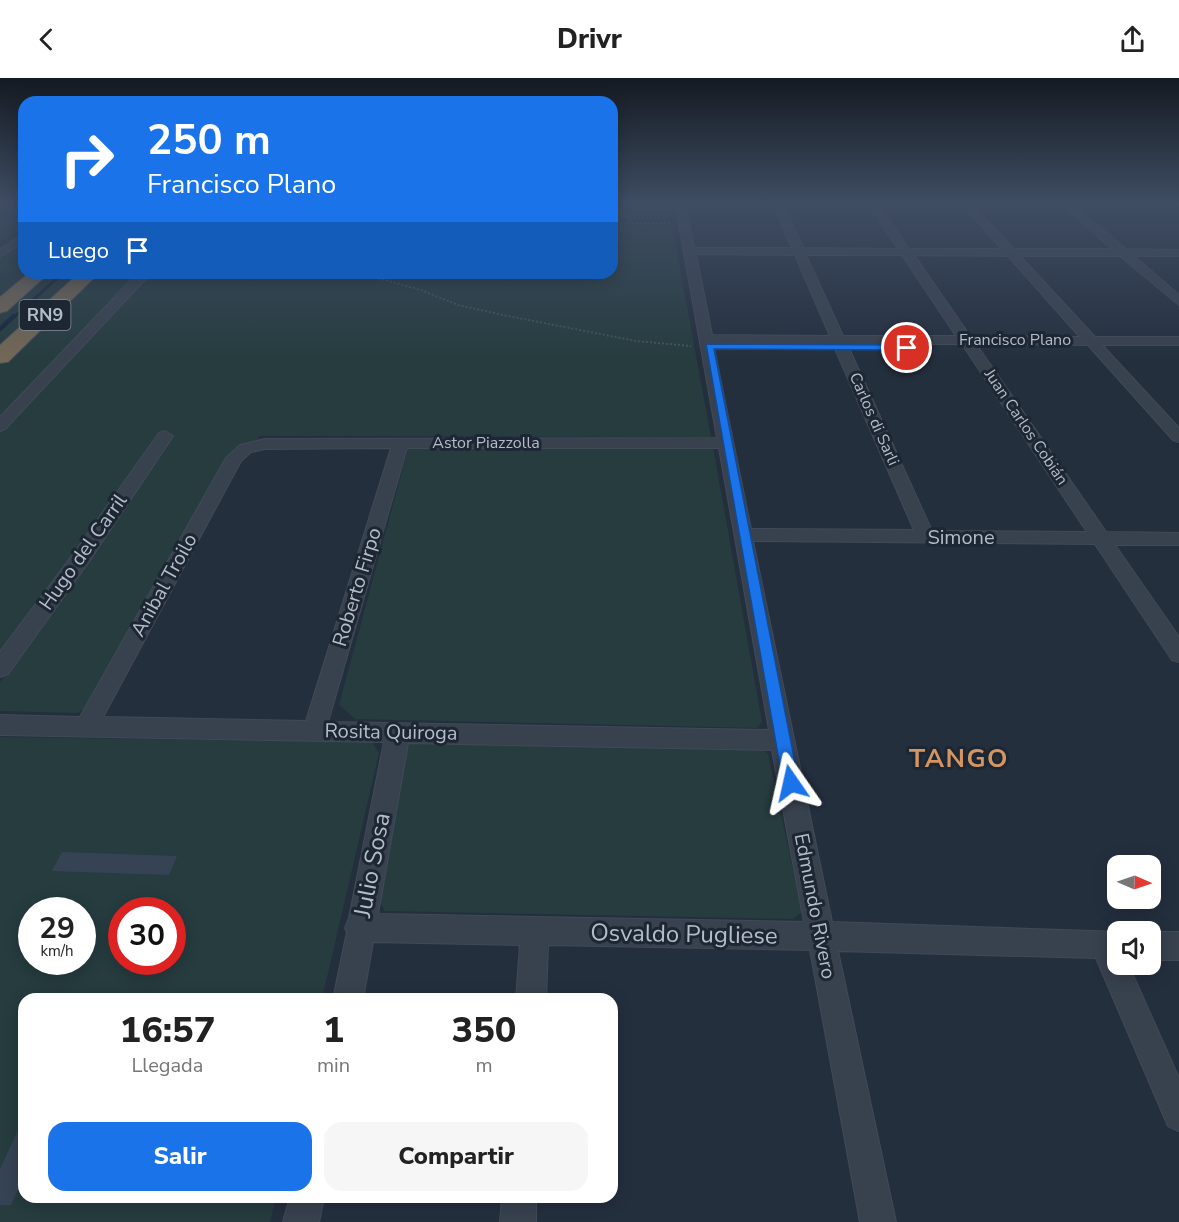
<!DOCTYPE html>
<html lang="es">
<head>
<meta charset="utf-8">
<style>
  :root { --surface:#fff; --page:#f6f6f6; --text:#222; --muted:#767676; --accent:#1a73e8 }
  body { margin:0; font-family:"Nunito Sans",sans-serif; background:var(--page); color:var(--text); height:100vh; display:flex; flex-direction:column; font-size:22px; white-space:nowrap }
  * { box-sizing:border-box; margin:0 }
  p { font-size:20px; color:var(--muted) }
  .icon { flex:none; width:33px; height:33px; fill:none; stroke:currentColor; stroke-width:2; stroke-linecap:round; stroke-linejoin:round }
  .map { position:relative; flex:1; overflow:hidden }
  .panel { position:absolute; left:18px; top:915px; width:600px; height:210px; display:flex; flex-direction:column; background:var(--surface); border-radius:18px; box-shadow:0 3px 15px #0003 }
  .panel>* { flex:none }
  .guide { position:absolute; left:18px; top:18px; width:600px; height:183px; border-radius:18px; box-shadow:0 3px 15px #0003; background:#1a73e8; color:#fff; overflow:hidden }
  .needle { width:39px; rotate:92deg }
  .controls { position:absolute; left:1107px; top:777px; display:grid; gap:12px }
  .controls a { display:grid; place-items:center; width:54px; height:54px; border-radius:12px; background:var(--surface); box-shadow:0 3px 15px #0003; font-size:30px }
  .speed { position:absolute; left:18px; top:819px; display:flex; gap:12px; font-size:30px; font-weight:700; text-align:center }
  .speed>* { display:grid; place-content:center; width:78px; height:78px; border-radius:50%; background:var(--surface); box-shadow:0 3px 15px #0003; line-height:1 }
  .speed small { font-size:15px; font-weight:400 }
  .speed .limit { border:9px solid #d22; background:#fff; color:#111 }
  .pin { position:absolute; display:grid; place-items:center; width:51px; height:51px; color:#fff; margin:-26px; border:3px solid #fff; border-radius:50%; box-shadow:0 2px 6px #0007 }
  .me { position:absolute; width:66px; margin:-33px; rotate:349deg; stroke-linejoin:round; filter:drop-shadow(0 0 4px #0008) }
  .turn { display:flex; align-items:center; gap:21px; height:126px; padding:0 30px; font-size:27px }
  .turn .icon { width:78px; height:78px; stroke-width:2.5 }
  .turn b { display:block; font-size:42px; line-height:51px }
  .then { display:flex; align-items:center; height:57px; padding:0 30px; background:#0003; gap:12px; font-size:22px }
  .eta { display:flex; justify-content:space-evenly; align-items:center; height:102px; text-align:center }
  .eta b { font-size:36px; font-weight:800; line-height:42px }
  .action { display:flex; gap:12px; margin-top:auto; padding:12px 30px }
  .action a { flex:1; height:69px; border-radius:18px; background:var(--accent); color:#fff; font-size:24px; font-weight:800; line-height:69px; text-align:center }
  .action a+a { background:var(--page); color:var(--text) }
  header { display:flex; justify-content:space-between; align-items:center; height:78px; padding:0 30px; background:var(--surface); font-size:27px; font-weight:800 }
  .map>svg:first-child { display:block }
</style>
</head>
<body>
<header><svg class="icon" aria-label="back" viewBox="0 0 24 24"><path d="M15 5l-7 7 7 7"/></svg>Drivr<svg class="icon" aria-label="share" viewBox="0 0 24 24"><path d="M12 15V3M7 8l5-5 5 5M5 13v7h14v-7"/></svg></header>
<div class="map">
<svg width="1179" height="1144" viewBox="0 0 1179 1144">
  <rect width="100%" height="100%" fill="#242f3e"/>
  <g fill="#263c3f" fill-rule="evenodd">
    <polygon points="0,124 24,124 24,147 0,165"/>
    <polygon points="612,124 668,124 670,141 612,141"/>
    <polygon points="672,147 711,359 260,358 256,364 243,368 89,628 77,635 0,633 0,604 82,492 0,590 0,176 24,158 24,195 612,195 612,148"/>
    <polygon points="420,368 713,369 762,644 757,650 355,641 339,627 408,371"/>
    <path d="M0 659 372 664 379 675 322 921H24V1119H276L270 1144H0ZM32 832H82V884H32ZM122 832H172V884H122Z"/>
    <polygon points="418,661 763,672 768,676 802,834 793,841 385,833 377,818 408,665"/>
  </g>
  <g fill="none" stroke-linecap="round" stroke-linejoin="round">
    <polyline stroke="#17263c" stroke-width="3" points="13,240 63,195"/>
    <polyline stroke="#17263c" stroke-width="4.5" points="0,251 14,238"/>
  </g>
  <g fill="#364354">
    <polygon points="62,774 177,778 169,797 52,793"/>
    <polygon points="24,1039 24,1098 11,1127 0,1127 0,1091"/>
  </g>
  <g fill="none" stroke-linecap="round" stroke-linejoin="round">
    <defs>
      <g id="minor">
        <path d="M675 124H685L694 170H792L772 124H782L803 170 898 171 867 124H877L909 171H1002L960 124H970L1014 171H1112L1059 124H1069L1126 171 1179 172V178H1134L1179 217V227L1120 178H1020L1095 259H1179V267H1102L1179 350V364L1173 362 1088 267 976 266 1106 454 1179 455V467H1115L1179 559V584L1172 582 1095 466 753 463 832 844 1120 854 1118 886H1128L1179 1000V1053L1168 1048 1096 880 838 873 896 1144H860L810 872 548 867 546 921H516L520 867 373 864 363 921H333L347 854 345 850 349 840 384 664 0 657V637L80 639 226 380 240 367 265 361 717 360ZM696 176 795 177 830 258 712 257ZM806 177H902L956 258H843ZM914 177 1008 178 1080 259 970 258ZM713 265 833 266 914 452 751 451ZM847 266H962L1087 454 932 453ZM391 370 306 643 103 639 241 383 251 374 265 371ZM407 370H719L769 652 328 644ZM408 665 772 672 804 844 378 836Z"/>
        <polygon points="1173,124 1179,124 1179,128"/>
        <polygon points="24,155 24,163 0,179 0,171"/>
        <polygon points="138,195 151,195 5,351 0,353 0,339"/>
        <polygon points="165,353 173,358 88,485 8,596 0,599 0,574 74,475 159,355"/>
        <rect x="1150" y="854" width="29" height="28"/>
        <polygon points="290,1119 324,1119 319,1144 283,1144"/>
        <polygon points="502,1119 536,1119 536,1144 500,1144"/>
      </g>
      <g id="motorway">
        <polygon points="29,195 49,195 7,233 0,235 0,219"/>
        <polygon points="79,195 99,195 8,284 0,285 0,267"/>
      </g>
    </defs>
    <use href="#minor" stroke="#414a57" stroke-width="2"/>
    <use href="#motorway" stroke="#434c59" stroke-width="2"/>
    <g stroke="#3f5557" stroke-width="2" stroke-dasharray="2 2" stroke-linecap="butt">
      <polyline points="612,132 626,137 632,145"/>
      <polyline points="612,146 671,145"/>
      <polyline points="359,195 421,212 458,227 503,237 636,263 691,268"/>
    </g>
    <use href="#minor" fill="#38414e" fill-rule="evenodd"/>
    <use href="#motorway" fill="#746855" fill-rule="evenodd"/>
  </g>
  <linearGradient id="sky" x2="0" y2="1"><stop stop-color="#141a22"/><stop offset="0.44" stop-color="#3f4d63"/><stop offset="1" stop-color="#3f4d63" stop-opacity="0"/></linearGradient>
  <rect width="1179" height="284" fill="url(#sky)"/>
  <polygon fill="#1a73e8" stroke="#114b97" stroke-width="1.5" points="706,266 907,267 912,270 907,272 714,271 799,705 796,710 791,712 785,710 783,705"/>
  <g text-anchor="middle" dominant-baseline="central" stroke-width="6" stroke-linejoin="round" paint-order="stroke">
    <g font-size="16" fill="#b4bcc9" stroke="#1d2633">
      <text x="1015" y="262">Francisco Plano</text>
      <text transform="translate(874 341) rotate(66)">Carlos di Sarli</text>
      <text transform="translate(1026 349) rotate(56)">Juan Carlos Cobián</text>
      <text x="486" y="365">Astor Piazzolla</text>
    </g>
    <rect fill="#1d2633" stroke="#878f9c" stroke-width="1.5" x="19.5" y="222" width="51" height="30" rx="4.5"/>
    <g font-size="18" font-weight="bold" fill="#b4bcc9">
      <text x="45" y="237">RN9</text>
    </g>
    <g font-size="20" fill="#b4bcc9" stroke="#1d2633">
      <text x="961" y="459">Simone</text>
      <text transform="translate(83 474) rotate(-55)">Hugo del Carril</text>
      <text transform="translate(164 507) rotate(-61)">Anibal Troilo</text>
      <text transform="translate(357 509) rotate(-73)">Roberto Firpo</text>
      <text transform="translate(391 654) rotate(1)">Rosita Quiroga</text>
      <text transform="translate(815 828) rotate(79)">Edmundo Rivero</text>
    </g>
    <g font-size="24" fill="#b4bcc9" stroke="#1d2633">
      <text transform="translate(372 787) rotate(-79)">Julio Sosa</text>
      <text transform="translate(684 856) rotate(1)">Osvaldo Pugliese</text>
    </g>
    <g font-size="26" font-weight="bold" letter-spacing="1.5" fill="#d59563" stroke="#1d2633">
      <text x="959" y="680">TANGO</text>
    </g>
  </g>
</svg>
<div class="controls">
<a><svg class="needle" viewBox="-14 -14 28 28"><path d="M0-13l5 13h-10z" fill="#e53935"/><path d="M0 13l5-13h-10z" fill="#767676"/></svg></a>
<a><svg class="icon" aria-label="sound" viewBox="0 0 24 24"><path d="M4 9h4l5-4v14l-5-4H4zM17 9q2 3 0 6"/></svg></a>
</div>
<div class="speed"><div>29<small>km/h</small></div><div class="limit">30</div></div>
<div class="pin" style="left:907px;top:270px;background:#d93025"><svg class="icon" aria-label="arrive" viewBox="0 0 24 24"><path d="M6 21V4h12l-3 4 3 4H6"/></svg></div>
<svg class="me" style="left:791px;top:705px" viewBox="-20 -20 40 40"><path d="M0-17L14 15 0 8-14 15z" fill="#1a73e8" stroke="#fff" stroke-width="4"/></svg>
<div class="guide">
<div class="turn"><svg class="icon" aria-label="right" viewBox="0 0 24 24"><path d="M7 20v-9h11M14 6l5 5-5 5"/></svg><div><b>250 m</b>Francisco Plano</div></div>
<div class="then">Luego<svg class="icon" aria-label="arrive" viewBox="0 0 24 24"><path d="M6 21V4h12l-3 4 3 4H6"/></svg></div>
</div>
<section class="panel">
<div class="eta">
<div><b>16:57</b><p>Llegada</p></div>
<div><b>1</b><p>min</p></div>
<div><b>350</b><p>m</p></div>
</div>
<div class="action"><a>Salir</a><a>Compartir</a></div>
</section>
</div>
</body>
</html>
